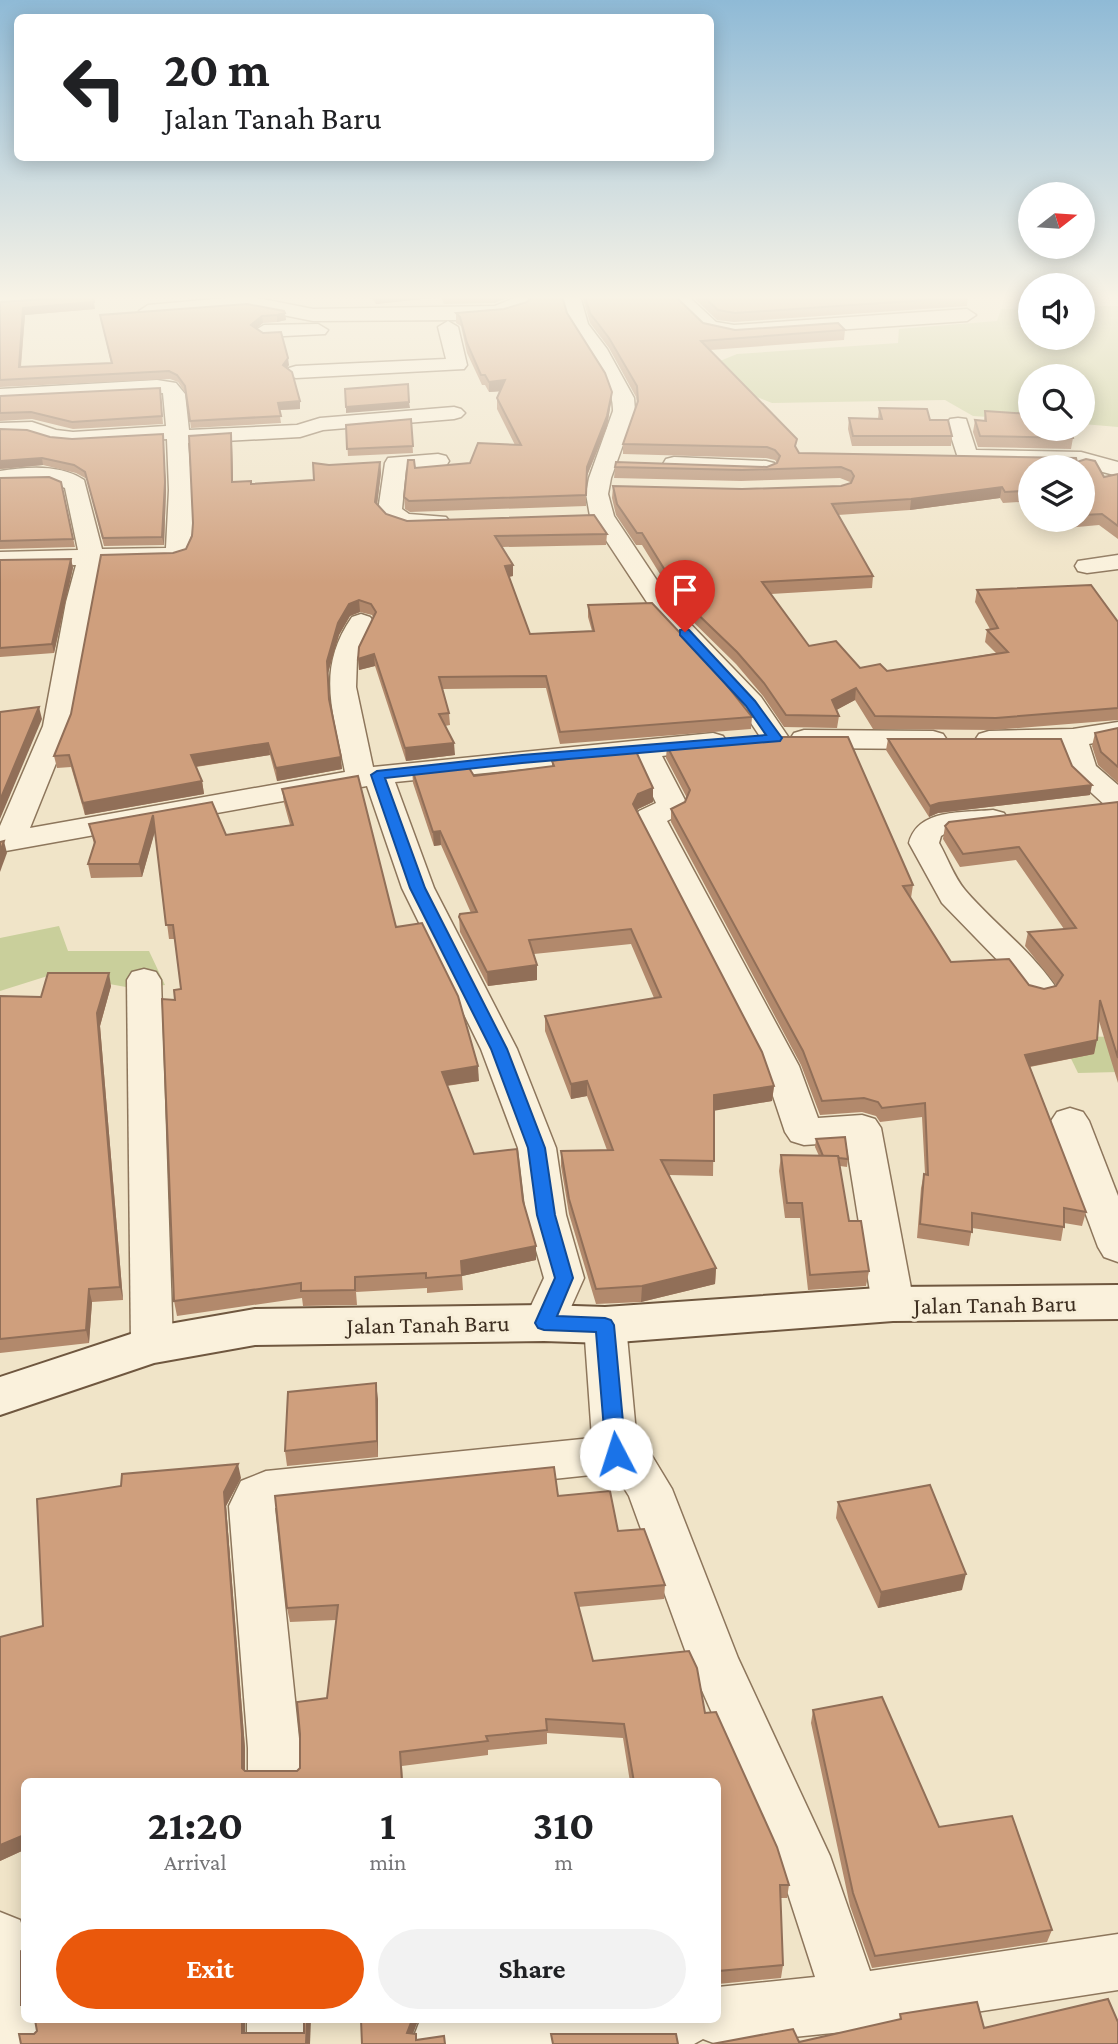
<!DOCTYPE html>
<html lang="en">
<head>
<meta charset="utf-8">
<style>
  :root { --surface:#fff; --page:#f2f2f2; --text:#202124; --muted:#757577; --accent:#ea580c }
  body { margin:0; font-family:"Crimson Pro",serif; background:var(--page); color:var(--text); height:100vh; display:flex; flex-direction:column; font-size:26px; white-space:nowrap }
  * { box-sizing:border-box; margin:0 }
  p { font-size:23px; color:var(--muted) }
  .icon { flex:none; width:38px; height:38px; fill:none; stroke:currentColor; stroke-width:2; stroke-linecap:round; stroke-linejoin:round }
  .map { position:relative; flex:1; overflow:hidden }
  .sheet { position:absolute; left:21px; top:1778px; width:700px; height:245px; display:flex; flex-direction:column; background:var(--surface); border-radius:10px; box-shadow:0 4px 18px #0003 }
  .sheet>* { flex:none }
  .guide { position:absolute; left:14px; top:14px; width:700px; height:147px; border-radius:10px; box-shadow:0 4px 18px #0003; background:#fff; color:var(--text); overflow:hidden }
  .needle { width:46px; rotate:73deg }
  .fabs { position:absolute; left:1018px; top:182px; display:grid; gap:14px }
  .fabs a { display:grid; place-items:center; width:77px; height:77px; border-radius:50%; background:var(--surface); box-shadow:0 4px 18px #0003; font-size:35px }
  .pin { position:absolute; display:grid; place-items:center; width:60px; height:60px; color:#fff; margin:-72px -30px; border-radius:50% 50% 50% 0; rotate:-45deg; box-shadow:0 0 7px #0007 }
  .pin .icon { rotate:45deg }
  .me { position:absolute; width:77px; margin:-38px; rotate:355deg; stroke-linejoin:round; filter:drop-shadow(0 0 5px #0008) }
  .turn { display:flex; align-items:center; gap:24px; height:147px; padding:0 35px; font-size:32px }
  .turn .icon { width:91px; height:91px; stroke-width:2.5 }
  .turn b { display:block; font-size:49px; line-height:60px }
  .eta { display:flex; justify-content:space-evenly; align-items:center; height:119px; text-align:center }
  .eta b { font-size:42px; font-weight:700; line-height:49px }
  .primary-button { display:flex; gap:14px; margin-top:auto; padding:14px 35px }
  .primary-button a { flex:1; height:80px; border-radius:42px; background:var(--accent); color:#fff; font-size:28px; font-weight:700; line-height:80px; text-align:center }
  .primary-button a+a { background:var(--page); color:var(--text) }
  .map>svg:first-child { display:block }
</style>
</head>
<body>
<div class="map">
<svg width="1118" height="2044" viewBox="0 0 1118 2044">
  <rect width="100%" height="100%" fill="#f0e4c8"/>
  <g fill="#c9cf9b">
    <polygon points="1083,306 1118,306 1118,427 1083,424 1083,376 1031,376 1031,420 973,416 945,400 772,403 744,392 720,361 737,354 898,343 899,329 997,321 1001,309 1031,308 1031,338 1083,338"/>
    <polygon points="59,926 68,951 149,951 165,985 137,989 54,974 0,991 0,938"/>
    <polygon points="1060,1036 1118,1037 1118,1072 1078,1073"/>
  </g>
  <g fill="none" stroke-linecap="round" stroke-linejoin="round">
    <defs>
      <g id="street">
        <polygon points="0,296 70,296 61,302 0,307"/>
        <polygon points="248,296 313,309 495,306 519,296 541,296 526,309 504,316 461,320 313,321 248,308 148,317 139,311 148,305"/>
        <path d="M562 296H580L588 324 607 349 634 398 635 411 611 478 608 494 614 516 676 609 761 697 789 738 785 744 775 747 765 744 741 708 714 678 658 619 590 516 586 494 589 478 613 411C614 377 582 353 569 323 566 315 564 305 562 296Z"/>
        <polygon points="668,296 688,296 716,322 734,325 967,309 976,315 967,321 734,337 703,330"/>
        <polygon points="448,321 458,327 467,365 464,369 296,378 289,376 286,372 289,368 296,366 446,359 438,327"/>
        <polygon points="318,324 328,330 325,334 264,337 254,331 264,325"/>
        <path d="M157 380 176 383 185 394 189 430 297 425 320 418 454 407 461 409 465 413 461 417 454 419 323 430 300 437 188 443C190 462 196 541 189 554 186 560 181 561 175 562L101 564 92 602 71 726 30 828 345 772C334 713 315 670 352 617L361 614 370 617 374 622 357 658 356 687 373 767 713 733 723 736 727 742 723 748 662 756 687 804 683 813 667 821 799 1066 818 1118 862 1115 875 1119 881 1128 914 1304 908 1315 893 1320 878 1315 872 1304 846 1142 804 1145 791 1141 785 1132 763 1066 635 817 639 811 656 803 635 758 395 782 434 888 517 1049 556 1148 566 1215 584 1278 559 1334 544 1339 529 1334 523 1323 544 1278 526 1215 518 1148 481 1049 402 888 367 786 0 852V826L43 726 66 602 76 565 0 566V552L78 550 65 488 51 482 0 483V471C27 467 60 464 84 480L102 549 166 548 169 490 167 439 73 444 52 442 29 435H0V423L32 422 56 430 73 432 166 426 163 393 0 401V389Z"/>
        <polygon points="958,418 966,419 976,450 1081,452 1118,462 1118,476 1080,466 959,461 947,424 950,419"/>
        <path d="M438 454 446 456 449 461 446 466 406 469 402 509 409 514 446 517 450 522 446 527C424 533 393 532 378 511L385 463 388 458Z"/>
        <polygon points="674,457 766,461 774,463 777,468 774,473 766,475 666,469 663,464 666,459"/>
        <polygon points="1118,555 1118,569 1087,573 1078,571 1075,566 1078,561"/>
        <polygon points="1118,722 1118,738 1089,744 1096,766 1118,785 1118,810 1107,807 1072,775 1061,747 989,749 979,746 975,740 979,734 989,731 1073,729"/>
        <polygon points="804,730 933,731 943,734 947,740 943,746 933,749 804,748 794,745 790,739 794,733"/>
        <path d="M993 810 1004 813 1008 819 1004 825 946 833 941 836 939 843C948 859 954 877 965 890 995 925 1032 951 1057 989L1052 997 1040 1000 1028 997 1009 972 942 903 909 843C918 808 963 813 993 810Z"/>
        <polygon points="144,969 156,972 161,980 173,1345 167,1357 152,1361 137,1357 131,1345 127,980 132,972"/>
        <polygon points="1070,1108 1083,1112 1089,1121 1118,1196 1118,1262 1104,1257 1098,1247 1051,1121 1057,1112"/>
        <polygon points="605,1309 620,1314 626,1325 637,1444 649,1451 672,1489 738,1658 830,1856 870,1971 1118,1934 1118,1990 852,2031 726,2044 716,2044 703,2039 694,2044 411,2044 419,2023 429,2020 718,2020 718,1987 815,1977 777,1860 689,1661 629,1496 617,1477 610,1473 275,1508 300,1748 300,1782 248,1782 248,1748 229,1506 241,1481 266,1471 592,1438 584,1325 590,1314"/>
        <polygon points="0,1912 20,1920 24,1932 24,2020 37,2020 40,2044 0,2044"/>
        <rect x="247" y="2020" width="58" height="24"/>
      </g>
      <polygon id="secondary" points="1118,1285 1118,1319 893,1321 605,1343 544,1341 255,1345 154,1363 0,1415 0,1377 152,1327 255,1309 544,1305 605,1307 893,1287"/>
    </defs>
    <use href="#street" stroke="#8d765c" stroke-width="3"/>
    <use href="#secondary" stroke="#6f573f" stroke-width="4"/>
    <use href="#street" fill="#faf1dc" fill-rule="evenodd"/>
    <use href="#secondary" fill="#faf1dc" fill-rule="evenodd"/>
  </g>
  <g fill="#b2896c">
    <polygon points="263,296 278,296 278,299"/>
    <polygon points="370,296 512,296 494,303 444,304 441,297 376,304"/>
    <polygon points="582,296 675,296 703,323 735,330 845,330 844,340 710,350 799,453 1077,462 1104,477 1118,474 1118,539 1099,525 1045,530 1036,520 1083,520 1083,467 1031,467 1031,514 1020,502 1003,503 1000,498 910,510 838,515 873,576 872,588 771,594 809,646 860,668 887,671 996,653 985,642 987,630 990,629 975,602 977,590 1118,622 1118,720 993,730 873,729 855,700 836,710 839,716 837,728 784,727 763,696 736,664 684,613 642,545 636,545 616,515 612,498 613,486 742,489 841,486 851,483 850,482 840,478 741,481 614,478 615,467 767,467 777,463 775,460 766,458 623,454 623,444 637,404 636,397 609,348 590,323"/>
    <polygon points="692,296 968,297 967,306 734,322 717,320"/>
    <polygon points="0,302 95,309 25,315 21,367 111,363 100,315 284,311 286,320 277,322 263,323 256,328 289,365 287,368 300,401 300,409 279,410 281,423 191,428 186,394 178,382 170,379 0,387"/>
    <polygon points="527,302 567,313 612,392 611,402 607,427 586,478 586,506 410,512 405,509 404,497 415,468 470,463 515,445 497,409 497,398 500,391 489,392 485,385 482,385 467,353 461,326 456,323 456,313 504,309"/>
    <polygon points="160,388 163,424 73,429 32,419 0,421 0,396"/>
    <polygon points="879,408 930,420 952,436 951,446 852,446 848,429 849,418 878,419"/>
    <polygon points="985,411 1073,438 1071,449 978,447 973,432 975,420 984,421"/>
    <polygon points="411,419 413,453 348,456 346,425"/>
    <polygon points="231,433 232,444 233,482 251,484 314,480 329,465 380,462 381,473 377,504 386,514 407,521 607,534 606,545 502,547 513,576 509,577 530,634 592,631 588,617 588,605 752,717 751,729 560,744 546,688 442,689 449,713 450,725 445,726 455,755 406,761 375,666 359,670 373,617 372,615 360,612 350,616 339,635 328,673 330,703 342,769 277,781 270,755 196,767 202,781 204,794 85,815 71,767 57,768 54,756 173,553 186,549"/>
    <polygon points="163,434 166,490 164,545 104,546 87,479 76,473 43,465 0,469 50,437 72,439"/>
    <polygon points="0,478 61,482 75,547 0,549"/>
    <polygon points="71,559 73,568 54,653 0,657 0,560"/>
    <polygon points="1118,728 1118,783 1098,765 1092,746 1095,733"/>
    <polygon points="888,739 1072,766 1090,795 938,813 929,817 886,750"/>
    <polygon points="667,746 913,885 911,898 951,962 1044,989 1056,985 1025,946 1028,932 1064,929 1016,860 960,867 943,839 945,826 1118,802 1118,1083 1099,1021 1094,1054 1030,1067 1086,1212 1082,1226 1064,1223 1061,1241 972,1228 969,1246 917,1238 921,1188 924,1174 925,1174 922,1117 880,1122 876,1116 862,1112 820,1115 801,1065 671,822 671,809 685,802 687,798 666,758"/>
    <polygon points="565,754 653,788 653,802 638,809 637,811 774,1086 772,1101 714,1110 713,1176 669,1175 716,1268 715,1284 641,1302 596,1304 569,1214 561,1166 561,1151 607,1150 587,1096 571,1099 545,1031 545,1016 654,998 631,944 534,954 537,965 537,980 488,986 460,932 459,917 471,913 441,845 434,846 413,783 412,769 474,776 552,767 552,761 565,759"/>
    <polygon points="282,789 396,927 479,1081 447,1086 474,1154 523,1201 536,1260 462,1276 463,1290 427,1293 427,1288 356,1292 357,1305 303,1306 302,1298 177,1316 174,1301 175,1000 181,989 175,939 169,939 155,830 142,877 91,878 88,864 94,844 89,824 226,835 290,825 284,803"/>
    <polygon points="111,986 100,1026 123,1300 92,1302 89,1343 0,1353 0,996 41,997"/>
    <polygon points="816,1139 848,1159 847,1167 840,1166 849,1221 869,1271 866,1286 808,1290 800,1218 785,1218 779,1171 781,1155 819,1156 815,1147"/>
    <polygon points="378,1399 378,1457 287,1466 285,1451"/>
    <polygon points="241,1478 226,1506 245,1748 245,1771 297,1771 300,1768 327,1698 336,1620 290,1622 287,1608 558,1496 618,1531 665,1585 664,1599 578,1607 593,1661 705,1713 789,1885 787,1898 780,1898 783,1965 781,1978 718,1984 718,1782 630,1782 623,1738 547,1733 547,1744 488,1750 488,1755 402,1766 403,1782 24,1782 24,1850 0,1861 0,1637 43,1626"/>
    <polygon points="838,1502 962,1590 878,1608 836,1518"/>
    <polygon points="813,1710 939,1827 1052,1930 1047,1942 872,1968 850,1906 811,1723"/>
  </g>
  <g fill="#916f58">
    <polygon points="375,296 441,296 441,297 376,304"/>
    <polygon points="494,296 512,296 494,303"/>
    <polygon points="94,302 95,309 25,315 20,374 19,367 23,308"/>
    <polygon points="285,313 286,320 277,322 277,315"/>
    <polygon points="262,316 263,323 252,332 251,325"/>
    <polygon points="288,358 289,365 283,372 283,365"/>
    <polygon points="505,380 505,391 489,392 489,382"/>
    <polygon points="612,392 611,402 607,427 586,478 587,467"/>
    <polygon points="300,401 300,409 279,410 278,403"/>
    <polygon points="409,402 410,408 346,413 346,407"/>
    <polygon points="231,433 232,444 233,492 232,482"/>
    <polygon points="163,434 166,490 164,545 162,537"/>
    <polygon points="42,458 43,465 0,469 0,461"/>
    <polygon points="380,462 381,473 376,513 375,502"/>
    <polygon points="1002,487 1000,498 910,510 911,499"/>
    <polygon points="71,559 73,568 54,653 52,644"/>
    <polygon points="513,565 513,576 505,577 505,566"/>
    <polygon points="359,600 360,612 350,616 339,635 328,673 330,711 327,661 338,623 349,604"/>
    <polygon points="374,654 375,666 359,670 358,659"/>
    <polygon points="856,688 855,700 831,713 832,700"/>
    <polygon points="39,707 42,719 0,819 0,800"/>
    <polygon points="268,743 270,755 193,767 191,755"/>
    <polygon points="454,743 455,755 406,761 405,748"/>
    <polygon points="341,757 342,769 277,781 276,768"/>
    <polygon points="202,781 204,794 85,815 83,803"/>
    <polygon points="1092,785 1090,795 938,813 929,817 930,806 939,803"/>
    <polygon points="653,788 653,802 638,809 633,818 633,804 638,794"/>
    <polygon points="153,815 156,828 142,877 139,864"/>
    <polygon points="440,831 441,845 434,846 433,832"/>
    <polygon points="4,841 7,853 0,872 0,852"/>
    <polygon points="537,965 537,980 488,986 487,972"/>
    <polygon points="109,973 111,986 100,1026 123,1300 120,1287 97,1013"/>
    <polygon points="1097,1040 1094,1054 1022,1068 1025,1055"/>
    <polygon points="478,1066 479,1081 443,1086 442,1072"/>
    <polygon points="587,1081 587,1096 571,1099 571,1084"/>
    <polygon points="774,1086 772,1101 713,1111 714,1095"/>
    <polygon points="536,1246 536,1260 462,1276 461,1261"/>
    <polygon points="716,1268 715,1284 641,1302 642,1286"/>
    <polygon points="89,1289 92,1302 89,1343 86,1330"/>
    <polygon points="376,1383 378,1399 378,1457 377,1441"/>
    <polygon points="238,1464 241,1478 226,1506 245,1748 245,1782 242,1768 224,1492"/>
    <polygon points="966,1574 962,1590 878,1608 881,1592"/>
    <polygon points="24,1835 24,1850 0,1861 0,1845"/>
    <polygon points="242,2020 245,2020 245,2044 242,2033"/>
    <polygon points="307,2020 311,2020 310,2044 306,2044"/>
    <polygon points="412,2020 418,2020 418,2021 409,2044 407,2033"/>
  </g>
  <g fill="#cf9f7d" stroke="#916f58" stroke-width="2">
    <polygon points="62,296 93,296 94,302 23,308 19,367 112,363 100,315 247,304 284,311 285,313 277,315 262,316 251,325 263,333 281,332 288,358 283,365 292,372 300,401 278,403 281,416 190,421 185,386 177,375 169,371 0,380 0,302 60,298"/>
    <polygon points="533,296 562,296 567,313 605,373 612,392 607,416 587,467 586,495 409,501 404,497 408,460 414,460 415,468 470,463 478,443 521,445 497,398 505,380 489,382 485,375 481,375 467,343 460,317 456,313 504,309 527,302"/>
    <polygon points="585,296 675,296 703,323 735,330 838,323 845,330 701,341 797,439 795,446 799,453 1076,458 1077,462 1086,459 1095,461 1104,477 1118,474 1118,526 1102,514 1083,515 1083,467 1031,467 1031,501 1022,491 1005,492 1002,487 911,499 832,504 873,576 762,582 809,646 836,641 860,668 880,664 887,671 1008,652 987,630 998,628 977,590 1091,585 1118,622 1118,708 996,718 875,716 856,688 832,700 839,716 786,715 764,683 737,652 684,601 642,533 637,533 617,504 613,486 742,489 841,486 851,483 854,476 851,471 841,467 742,470 615,467 616,462 767,467 777,463 780,456 775,450 767,447 623,444 638,401 637,386 609,338 590,313"/>
    <polygon points="703,296 968,296 968,297 735,313 718,310"/>
    <polygon points="408,384 409,402 346,407 345,389"/>
    <polygon points="160,388 162,416 72,422 31,412 0,413 0,396"/>
    <polygon points="879,408 927,409 930,420 948,420 952,436 853,436 849,418 882,419"/>
    <polygon points="985,411 1031,414 1031,429 1071,429 1073,438 980,436 975,420 986,421"/>
    <polygon points="411,419 413,446 347,449 346,425"/>
    <polygon points="0,429 27,430 50,437 72,439 163,434 165,482 162,537 103,538 85,472 74,465 42,458 0,461"/>
    <polygon points="231,433 232,482 251,481 251,484 314,480 313,463 329,465 380,462 375,502 386,514 407,521 594,515 607,534 495,536 513,565 505,566 530,634 594,631 588,605 652,603 713,668 752,717 560,732 546,676 439,677 449,713 439,714 454,743 405,748 374,654 358,659 359,647 376,612 371,604 359,600 349,604 338,623 327,661 329,699 341,757 276,768 268,743 191,755 202,781 83,803 69,755 54,756 71,714 101,555 173,553 186,549 192,536 193,523 189,436"/>
    <polygon points="49,477 61,482 73,539 0,541 0,478"/>
    <polygon points="71,559 52,644 0,648 0,560"/>
    <polygon points="39,707 0,800 0,712"/>
    <polygon points="1118,728 1118,767 1101,752 1095,733"/>
    <polygon points="776,737 848,737 913,885 903,886 951,962 1009,959 1029,985 1044,989 1056,986 1063,975 1028,932 1076,928 1019,847 963,854 945,826 949,822 1118,802 1118,1058 1100,1000 1097,1040 1025,1055 1086,1212 1064,1208 1064,1227 972,1213 972,1232 920,1224 924,1174 928,1175 925,1103 882,1108 878,1102 864,1098 822,1101 803,1051 671,809 685,802 690,790 667,746"/>
    <polygon points="888,739 1061,739 1072,766 1092,785 939,803 930,806"/>
    <polygon points="634,747 653,788 638,794 633,804 762,1052 774,1086 714,1095 714,1161 661,1160 716,1268 642,1286 596,1289 569,1199 561,1151 613,1150 587,1081 571,1084 545,1016 661,997 631,929 529,940 537,965 487,972 459,917 460,914 477,912 440,831 433,832 412,769 466,763 474,776 554,766 552,761 567,759 565,754"/>
    <polygon points="358,776 396,927 422,923 458,996 478,1066 442,1072 474,1154 517,1149 523,1201 536,1246 461,1261 462,1275 426,1278 426,1273 355,1277 355,1290 301,1291 301,1283 174,1301 162,999 175,1000 174,990 181,989 173,925 166,925 153,815 139,864 88,864 95,842 89,824 212,802 226,835 293,825 282,789"/>
    <polygon points="4,841 0,852 0,842"/>
    <polygon points="48,973 109,973 97,1013 120,1287 89,1289 86,1330 0,1339 0,996 41,997"/>
    <polygon points="845,1137 848,1159 839,1158 838,1156 823,1156 816,1139"/>
    <polygon points="781,1155 838,1156 849,1221 861,1221 869,1271 810,1275 802,1203 787,1203"/>
    <polygon points="376,1383 377,1441 285,1451 288,1392"/>
    <polygon points="238,1464 224,1492 242,1734 242,1768 245,1771 297,1771 300,1768 300,1734 297,1702 327,1698 338,1605 287,1608 275,1496 554,1467 558,1496 610,1491 618,1531 644,1529 665,1585 575,1593 593,1661 689,1651 697,1668 705,1713 716,1712 777,1847 789,1885 780,1885 783,1965 719,1971 718,1978 718,1782 634,1782 624,1724 546,1719 547,1730 486,1736 488,1741 400,1752 402,1782 24,1782 24,1837 24,1835 0,1845 0,1637 43,1626 37,1499 121,1486 122,1474"/>
    <polygon points="930,1485 966,1574 881,1592 838,1502"/>
    <polygon points="882,1697 939,1827 1012,1816 1052,1930 875,1956 853,1893 813,1710"/>
    <polygon points="24,1949 24,2005 21,2005 21,1951"/>
    <polygon points="1108,1999 1118,2022 1118,2044 712,2044 793,2029 799,2042 901,2019 900,2014 977,2002 984,2028"/>
    <polygon points="35,2020 242,2020 242,2033 304,2033 304,2020 307,2020 306,2044 21,2044 19,2034 34,2034 37,2031"/>
    <polygon points="361,2020 412,2020 407,2033 416,2034 416,2040 444,2036 445,2044 362,2044"/>
    <polygon points="551,2034 676,2034 678,2044 553,2044"/>
  </g>
  <linearGradient id="sky" x2="0" y2="1"><stop stop-color="#8fbad6"/><stop offset="0.51" stop-color="#f8f3e6"/><stop offset="1" stop-color="#f8f3e6" stop-opacity="0"/></linearGradient>
  <rect width="1118" height="583" fill="url(#sky)"/>
  <polygon fill="#1a73e8" stroke="#114b97" stroke-width="2" points="685,629 689,630 755,701 782,738 780,741 522,763 385,778 425,888 507,1049 545,1148 555,1215 573,1278 557,1316 605,1318 611,1320 614,1325 626,1454 623,1459 616,1462 609,1459 606,1454 596,1332 544,1330 538,1328 535,1323 555,1278 537,1215 528,1148 491,1049 410,888 371,775 377,771 522,755 766,735 746,706 680,635 680,630"/>
  <g text-anchor="middle" dominant-baseline="central" stroke-width="6" stroke-linejoin="round" paint-order="stroke">
    <g font-size="24" fill="#3d2e20" stroke="#f7eed8">
      <text transform="translate(995 1304) rotate(-1)">Jalan Tanah Baru</text>
      <text transform="translate(428 1324) rotate(-1)">Jalan Tanah Baru</text>
    </g>
  </g>
</svg>
<div class="fabs">
<a><svg class="needle" viewBox="-14 -14 28 28"><path d="M0-13l5 13h-10z" fill="#e53935"/><path d="M0 13l5-13h-10z" fill="#757577"/></svg></a>
<a><svg class="icon" aria-label="sound" viewBox="0 0 24 24"><path d="M4 9h4l5-4v14l-5-4H4zM17 9q2 3 0 6"/></svg></a>
<a><svg class="icon" aria-label="search" viewBox="0 0 24 24"><circle cx="10" cy="10" r="6"/><path d="M15 15l6 6"/></svg></a>
<a><svg class="icon" aria-label="layers" viewBox="0 0 24 24"><path d="M12 4l9 5-9 5-9-5zM3 14l9 5 9-5"/></svg></a>
</div>
<div class="pin" style="left:685px;top:632px;background:#d93025"><svg class="icon" aria-label="arrive" viewBox="0 0 24 24"><path d="M6 21V4h12l-3 4 3 4H6"/></svg></div>
<svg class="me" style="left:616px;top:1454px" viewBox="-20 -20 40 40"><circle r="19" fill="#fff"/><path d="M0-13L10 11 0 6-10 11z" fill="#1a73e8"/></svg>
<div class="guide">
<div class="turn"><svg class="icon" aria-label="left" viewBox="0 0 24 24"><path d="M17 20v-9H6M10 6l-5 5 5 5"/></svg><div><b>20 m</b>Jalan Tanah Baru</div></div>
</div>
<section class="sheet">
<div class="eta">
<div><b>21:20</b><p>Arrival</p></div>
<div><b>1</b><p>min</p></div>
<div><b>310</b><p>m</p></div>
</div>
<div class="primary-button"><a>Exit</a><a>Share</a></div>
</section>
</div>
</body>
</html>
